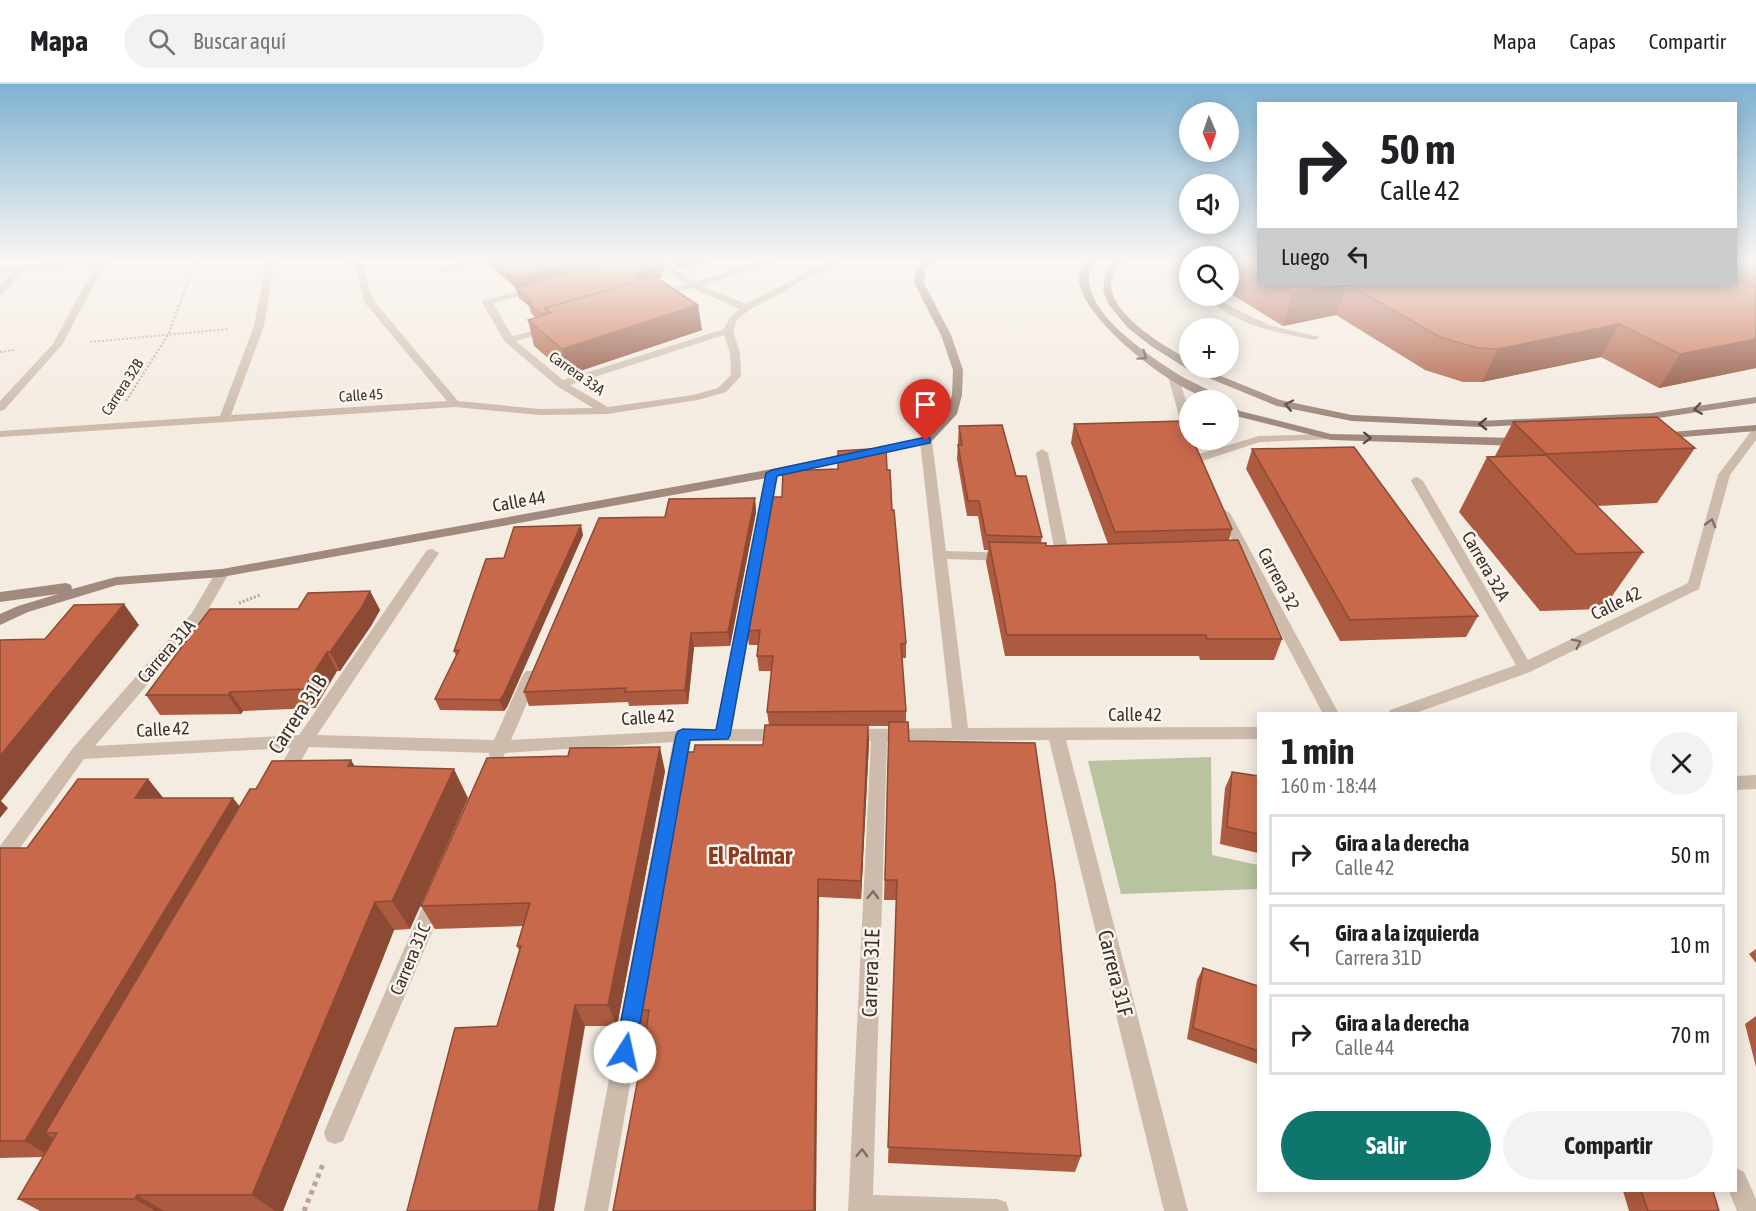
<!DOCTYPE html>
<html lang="es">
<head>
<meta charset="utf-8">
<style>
  :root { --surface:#fff; --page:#f2f2f2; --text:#202124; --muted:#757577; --line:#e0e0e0; --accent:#0f766e }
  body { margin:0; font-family:"Asap Condensed",sans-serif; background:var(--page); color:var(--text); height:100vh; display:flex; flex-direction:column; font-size:22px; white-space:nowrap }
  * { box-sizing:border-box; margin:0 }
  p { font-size:20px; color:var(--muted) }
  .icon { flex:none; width:33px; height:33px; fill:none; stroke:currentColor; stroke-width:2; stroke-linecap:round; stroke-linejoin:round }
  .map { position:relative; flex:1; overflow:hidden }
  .details { position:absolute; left:1257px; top:628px; width:480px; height:480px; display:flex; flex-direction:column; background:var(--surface); border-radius:0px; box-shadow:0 3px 15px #0003 }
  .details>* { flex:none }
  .top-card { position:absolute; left:1257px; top:18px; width:480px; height:183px; border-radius:0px; box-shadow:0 3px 15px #0003; background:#fff; color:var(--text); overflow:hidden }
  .needle { width:39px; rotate:178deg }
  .tools { position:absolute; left:1179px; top:18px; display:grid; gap:12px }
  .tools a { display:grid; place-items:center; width:60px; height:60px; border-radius:50%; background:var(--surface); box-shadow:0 3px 15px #0003; font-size:30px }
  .pin { position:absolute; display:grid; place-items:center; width:51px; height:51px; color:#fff; margin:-62px -26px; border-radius:50% 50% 50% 0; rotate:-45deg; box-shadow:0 0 6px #0007 }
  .pin .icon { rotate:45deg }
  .me { position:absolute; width:66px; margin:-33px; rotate:10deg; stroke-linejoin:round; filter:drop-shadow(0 0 4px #0008) }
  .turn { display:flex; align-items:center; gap:21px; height:126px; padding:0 24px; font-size:27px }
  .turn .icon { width:78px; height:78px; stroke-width:2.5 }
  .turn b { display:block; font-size:42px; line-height:51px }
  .then { display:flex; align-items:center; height:57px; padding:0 24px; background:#0003; gap:12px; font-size:22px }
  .round { display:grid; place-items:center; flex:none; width:63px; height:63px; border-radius:32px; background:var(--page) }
  .summary { display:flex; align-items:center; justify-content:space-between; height:102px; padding:0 24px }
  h1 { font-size:36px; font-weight:700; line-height:45px }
  .primary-button { display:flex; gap:12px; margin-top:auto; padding:12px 24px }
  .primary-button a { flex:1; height:69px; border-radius:36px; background:var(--accent); color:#fff; font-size:24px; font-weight:700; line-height:69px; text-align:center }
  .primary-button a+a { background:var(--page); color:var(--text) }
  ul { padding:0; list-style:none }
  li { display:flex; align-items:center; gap:18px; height:81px; margin:0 12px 9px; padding:0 12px; border:3px solid var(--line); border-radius:0px }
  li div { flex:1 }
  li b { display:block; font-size:22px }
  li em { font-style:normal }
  header { display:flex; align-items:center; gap:36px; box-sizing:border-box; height:84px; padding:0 30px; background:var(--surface); border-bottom:2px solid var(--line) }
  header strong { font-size:28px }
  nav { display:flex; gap:33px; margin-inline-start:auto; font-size:21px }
  .search { width:420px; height:54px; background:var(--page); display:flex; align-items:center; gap:15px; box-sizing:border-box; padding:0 21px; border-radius:33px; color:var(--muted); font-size:22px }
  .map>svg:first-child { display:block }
</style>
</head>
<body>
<header>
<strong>Mapa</strong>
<div class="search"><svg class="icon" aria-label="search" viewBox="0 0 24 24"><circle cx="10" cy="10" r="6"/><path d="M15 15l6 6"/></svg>Buscar aquí</div>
<nav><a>Mapa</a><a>Capas</a><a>Compartir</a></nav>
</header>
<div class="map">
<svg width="1756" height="1127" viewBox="0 0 1756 1127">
  <rect width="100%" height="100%" fill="#f4ebe1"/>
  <polygon fill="#b8c4a0" points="1211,673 1212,771 1258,781 1258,805 1121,810 1088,677"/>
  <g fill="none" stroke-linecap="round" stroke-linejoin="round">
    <g stroke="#b9a596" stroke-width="2" stroke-dasharray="2 2" stroke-linecap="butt">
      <polyline points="90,258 229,245"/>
      <polyline points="0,268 14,266"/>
      <polyline points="126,317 168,251 196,176"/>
    </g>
    <polyline stroke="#b9a596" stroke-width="3" stroke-dasharray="2 2" stroke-linecap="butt" points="239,519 260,511"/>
    <polyline stroke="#b9a596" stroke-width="5" stroke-dasharray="4.5 4.5" stroke-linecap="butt" points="304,1127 323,1080"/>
    <g fill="#cdbbac" fill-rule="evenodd">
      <polygon points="87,176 119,176 105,180 62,261 4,326 0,327 0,317 53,260 96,180 22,187 3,210 0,211 0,202 12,188 0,189 0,183"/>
      <path d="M262 176H275L264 242 231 331 447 317 365 219 355 184 349 176H358L363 183 373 216 458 317 540 325 593 324 557 302 505 258 482 218 484 216 540 202V206L493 219 512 252 553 242V246L516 257 563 296 724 245 730 233 739 225 693 204 656 214V210L686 200 652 176H662L695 198 765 176H777L702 202 746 220 832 176H842L749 226 737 236 733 247 740 269 741 292 726 308 698 316 607 330 540 331 455 323 0 353V347L220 332 254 242 266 179ZM724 251 730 269 731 291 718 304 693 311 608 323 570 301Z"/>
      <polygon points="472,176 487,176 444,188 440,185"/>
      <path d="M1205 212H1215L1230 222 1271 242 1320 253 1315 256C1277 249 1234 241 1205 212Z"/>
      <polygon points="1173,289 1178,292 1190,329 1190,353 1184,350 1168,292"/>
      <polygon points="1756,345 1756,356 1730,391 1699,505 1530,588 1413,630 1388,630 1390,626 1516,581 1411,397 1413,394 1417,393 1423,397 1528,576 1688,499 1718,391 1752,346"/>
      <polygon points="1331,350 1335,351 1335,355 1260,358 1196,379 1190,375 1192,372 1259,352"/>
      <polygon points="926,353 932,357 946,467 1008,469 1015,473 1008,477 947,475 968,644 1258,643 1258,655 1066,656 1188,1127 1164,1127 1049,656 887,657 873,1111 997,1115 1006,1118 1009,1127 848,1127 871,657 844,655 842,651 844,647 850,645 952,644 920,357"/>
      <polygon points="1042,365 1048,369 1070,474 1063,478 1056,474 1036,369"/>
      <polygon points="772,385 778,389 732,645 784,645 790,647 792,651 790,655 784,657 690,657 608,1127 584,1127 673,658 505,669 502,676 496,677 490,676 489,669 309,663 288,699 282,701 276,699 273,694 291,664 84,675 7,782 0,784 0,762 73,664 192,529 217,486 222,485 229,489 203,535 95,662 299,651 427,466 432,465 439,469 317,651 494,656 523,591 526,587 536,587 539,591 511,656 716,645 766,389"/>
      <polygon points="1224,425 1230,429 1339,630 1323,630 1218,429"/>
      <polygon points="1756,691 1756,705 1736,706 1736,692"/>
      <polygon points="436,807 443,809 446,815 343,1057 335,1060 327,1057 324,1049 327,1041 426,815 429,809"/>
      <polygon points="1736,1084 1744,1088 1756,1115 1756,1127 1737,1127 1729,1107 1736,1107"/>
    </g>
    <g fill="#a18a7d" fill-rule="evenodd">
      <polygon points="927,176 936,176 925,186 924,199 951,251 963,286 962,311 957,330 930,359 772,393 222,493 117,501 28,528 0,541 0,530 18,522 58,510 0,518 0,508 66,499 71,501 72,505 116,493 222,485 772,385 922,354 946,329 952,311 953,286 941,251 914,199 917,185"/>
      <path d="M1087 176H1095C1066 219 1151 273 1181 292 1193 299 1213 306 1220 316 1183 316 1083 237 1079 197 1078 188 1082 183 1087 176Z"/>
      <path d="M1115 176H1124C1122 179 1117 183 1115 186 1094 223 1165 263 1190 276V284H1201L1280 316 1352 331 1480 337 1652 329 1756 313V319L1652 335 1480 343 1352 337 1277 322 1189 286 1151 262 1128 244 1109 221 1103 207 1106 186Z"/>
      <polygon points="1228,321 1240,327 1331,350 1521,354 1527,358 1521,362 1331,356 1232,331 1228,329"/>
      <polygon points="1756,341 1756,347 1659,355 1653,352 1659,349"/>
    </g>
  </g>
  <g fill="#ac5a40">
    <polygon points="487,176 660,176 663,178 665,187 661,188 662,193 657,194 702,246 568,291 534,262 528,236 536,234 531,229 529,222 519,214 516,204 488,180"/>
    <polygon points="666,176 716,176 679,184"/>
    <polygon points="1230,176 1258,176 1258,200 1736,200 1736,176 1756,176 1756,284 1659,304 1601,273 1482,298 1463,298 1425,286 1336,231 1283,242 1228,208 1228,183"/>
    <polygon points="1513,338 1695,364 1657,419 1597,422 1643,468 1603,525 1540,527 1459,428 1487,373 1495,372"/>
    <polygon points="1074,340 1232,445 1229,456 1282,555 1274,576 1200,576 1199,572 1005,572 986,478 988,466 984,466 978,432 967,432 957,375 959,342 1016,392 1042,453 1041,459 1046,462 1108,460 1071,359"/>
    <polygon points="1252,365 1478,532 1466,553 1340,557 1246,385"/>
    <polygon points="887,386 906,559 906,574 902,574 906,627 906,638 909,657 1081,1072 1075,1088 888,1079 896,816 884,816 889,642 868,642 869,659 861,815 819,813 643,968 647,943 642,943 636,926 694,668 763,661 769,641 767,628 772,587 759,587 757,572 758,561 749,561 747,547 782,413"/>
    <polygon points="755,414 756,428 730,562 694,563 688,620 629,622 628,618 529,622 524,608 665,433"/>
    <polygon points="583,451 507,623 504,627 440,626 435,615 456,572 454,567 504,474"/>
    <polygon points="370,507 380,526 371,542 340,587 337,587 315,624 243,627 241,630 160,631 146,611 298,525"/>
    <polygon points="351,676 354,682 468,714 410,845 394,846 283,1127 40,1127 18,1115 43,1073 0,1074 0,764 27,764 148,695 163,714 240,723 256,705"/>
    <polygon points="665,687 617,942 497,942 519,866 517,862 523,842 435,845 421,822"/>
    <polygon points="1232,688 1258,692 1258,769 1220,760 1225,704"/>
    <polygon points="1756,865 1756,879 1749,870"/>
    <polygon points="1203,884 1258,902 1258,980 1187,955 1197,896"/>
    <polygon points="1756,932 1756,983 1745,940"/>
    <polygon points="1623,1107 1713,1107 1719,1127 1629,1127"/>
  </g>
  <g fill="#8c4a34">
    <polygon points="584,176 621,176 517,205 514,195"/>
    <polygon points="677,176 716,176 679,184"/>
    <polygon points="663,178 665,187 661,188 662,193 632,200 631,190 655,179"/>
    <polygon points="1344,200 1347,200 1336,231 1283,242 1293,209"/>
    <polygon points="698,221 702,246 568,291 562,265"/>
    <polygon points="1619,240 1601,273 1482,298 1498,265"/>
    <polygon points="1756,255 1756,284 1659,304 1680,270"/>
    <polygon points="755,414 756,428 730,562 728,548"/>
    <polygon points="581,441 583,451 507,623 504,627 499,616"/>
    <polygon points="370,507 380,526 371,542 340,587 330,568"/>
    <polygon points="124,520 139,541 1,717 8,724 0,734 0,672"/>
    <polygon points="691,549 694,563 688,620 685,606"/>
    <polygon points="327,568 337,587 315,624 304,605"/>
    <polygon points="230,608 243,627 241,630 228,611"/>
    <polygon points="868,641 869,659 861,815 861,797"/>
    <polygon points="660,663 665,687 617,942 608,921"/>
    <polygon points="351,676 368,705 348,682"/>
    <polygon points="454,685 468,714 410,845 392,817"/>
    <polygon points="148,695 165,716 135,714"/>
    <polygon points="233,714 249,734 57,1049 45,1049 60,1058 52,1073 25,1057"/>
    <polygon points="818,795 819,813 816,1127 814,1127"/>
    <polygon points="375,818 394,846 283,1127 275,1127 252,1111"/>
    <polygon points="575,921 585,942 554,1127 538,1127"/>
    <polygon points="137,1111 164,1127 155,1127 135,1115"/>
  </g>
  <g fill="#c8694b" stroke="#8c4a34" stroke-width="1.5">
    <polygon points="491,176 584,176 514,195"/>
    <polygon points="615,176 660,176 663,178 655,179 660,184 631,190 641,197 545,224 547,229 540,230 528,219 533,218 516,204"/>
    <polygon points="1234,176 1258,176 1258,190"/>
    <polygon points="1736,176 1756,176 1756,195 1736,187"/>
    <polygon points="655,193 698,221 562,265 528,236 551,229 545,224"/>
    <polygon points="1736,196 1756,204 1756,255 1680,270 1619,240 1498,265 1478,264 1440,253 1348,200 1736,200"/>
    <polygon points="1276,200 1344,200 1293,209"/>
    <polygon points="1657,333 1695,364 1546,370 1513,338"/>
    <polygon points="1184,337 1190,348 1190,356 1193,356 1232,445 1115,448 1074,340"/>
    <polygon points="1002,341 1016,392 1026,392 1042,453 986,451 979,417 968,417 958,361 962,361 959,342"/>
    <polygon points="1354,363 1478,532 1350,536 1252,365"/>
    <polygon points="886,364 887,386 890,386 892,426 894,426 906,559 901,560 906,627 767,628 773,572 757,572 760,546 747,547 772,413 782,413 783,387 838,385 838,367"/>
    <polygon points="1546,371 1643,468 1576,470 1487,373"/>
    <polygon points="755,414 728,548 691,549 685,606 625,608 626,604 524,608 599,434 665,433 669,415"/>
    <polygon points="581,441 503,612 499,616 435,615 459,566 454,567 486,475 504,474 514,443"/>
    <polygon points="1238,456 1282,555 1207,555 1206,551 1007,551 989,458 1046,459 1046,462"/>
    <polygon points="370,507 362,523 330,568 327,568 304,605 230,608 228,611 146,611 210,525 298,525 308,509"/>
    <polygon points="124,520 0,672 0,556 45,555 74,521"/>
    <polygon points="889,638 908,638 909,657 1035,659 1055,799 1081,1072 888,1063 897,796 885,796"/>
    <polygon points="765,641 868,641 861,797 818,795 814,1127 613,1127 643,968 649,926 636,926 683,668 694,668 695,661 763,661"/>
    <polygon points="660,663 608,921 575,921 538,1127 407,1127 455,944 497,942 521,862 517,862 530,819 421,822 487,674 568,672 570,664"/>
    <polygon points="351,676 348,682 454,685 392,817 375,818 252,1111 137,1111 135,1115 18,1115 57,1049 45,1049 250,705 256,705 272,677"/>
    <polygon points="1232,688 1258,692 1258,750 1227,743"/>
    <polygon points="78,695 148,695 135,714 233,714 25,1057 0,1057 0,764 27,764"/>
    <polygon points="1203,884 1258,902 1258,967 1193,944"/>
    <polygon points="1641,1107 1713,1107 1719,1127 1648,1127"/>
  </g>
  <defs><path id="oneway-chevron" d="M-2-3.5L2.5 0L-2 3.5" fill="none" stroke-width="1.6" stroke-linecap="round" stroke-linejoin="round" transform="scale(1.5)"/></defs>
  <g stroke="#544640">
    <use href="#oneway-chevron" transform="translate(1143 272) rotate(35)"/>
    <use href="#oneway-chevron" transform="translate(1289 321) rotate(-168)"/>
    <use href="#oneway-chevron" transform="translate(1698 325) rotate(171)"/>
    <use href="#oneway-chevron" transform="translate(1483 340) rotate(179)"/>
    <use href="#oneway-chevron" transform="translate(1367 354) rotate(2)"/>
  </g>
  <g stroke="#7d6f65">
    <use href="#oneway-chevron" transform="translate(1711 439) rotate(-75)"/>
    <use href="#oneway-chevron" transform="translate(1577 559) rotate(-26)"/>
    <use href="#oneway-chevron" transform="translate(873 811) rotate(-88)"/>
    <use href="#oneway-chevron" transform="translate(862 1069) rotate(-88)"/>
  </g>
  <linearGradient id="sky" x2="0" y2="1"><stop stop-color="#7eb2d2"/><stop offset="0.53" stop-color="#faf6f2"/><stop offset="1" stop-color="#faf6f2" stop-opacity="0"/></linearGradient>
  <rect width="1756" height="334" fill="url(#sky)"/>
  <polygon fill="#1a73e8" stroke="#114b97" stroke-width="1.5" points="926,353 930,354 930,359 777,392 730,651 728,655 690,656 635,968 632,975 625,978 618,975 615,968 676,651 678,647 683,645 716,646 766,389 772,386"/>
  <g text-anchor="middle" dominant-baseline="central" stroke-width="5" stroke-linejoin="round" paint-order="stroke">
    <g font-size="15" fill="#3b302b" stroke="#fbf5ee">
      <text transform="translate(577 289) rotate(35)">Carrera 33A</text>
      <text transform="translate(122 303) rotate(-57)">Carrera 32B</text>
      <text transform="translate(361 311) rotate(-4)">Calle 45</text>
    </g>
    <g font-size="18" fill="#3b302b" stroke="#fbf5ee">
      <text transform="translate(519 417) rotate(-10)">Calle 44</text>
      <text transform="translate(1486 482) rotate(60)">Carrera 32A</text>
      <text transform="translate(1279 495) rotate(62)">Carrera 32</text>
      <text transform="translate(1616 519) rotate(-26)">Calle 42</text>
      <text transform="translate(166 567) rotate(-49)">Carrera 31A</text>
      <text x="1135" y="630">Calle 42</text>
      <text transform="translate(648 633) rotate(-4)">Calle 42</text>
      <text transform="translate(163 645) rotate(-3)">Calle 42</text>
      <text transform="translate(410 875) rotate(-67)">Carrera 31C</text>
    </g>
    <g font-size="21" fill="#3b302b" stroke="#fbf5ee">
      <text transform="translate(297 630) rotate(-57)">Carrera 31B</text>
      <text transform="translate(870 889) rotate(-88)">Carrera 31E</text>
      <text transform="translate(1116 889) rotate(76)">Carrera 31F</text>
    </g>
    <g font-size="24" font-weight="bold" fill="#8c3b22" stroke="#fbf5ee">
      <text x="750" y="771">El Palmar</text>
    </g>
  </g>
</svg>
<div class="tools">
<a><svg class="needle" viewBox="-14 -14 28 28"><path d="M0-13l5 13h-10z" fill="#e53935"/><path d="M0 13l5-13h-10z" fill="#757577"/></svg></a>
<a><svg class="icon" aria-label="sound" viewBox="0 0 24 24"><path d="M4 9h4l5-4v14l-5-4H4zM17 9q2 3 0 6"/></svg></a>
<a><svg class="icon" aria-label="search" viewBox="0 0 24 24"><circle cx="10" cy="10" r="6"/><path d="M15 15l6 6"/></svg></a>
<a>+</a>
<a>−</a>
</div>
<div class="pin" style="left:926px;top:357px;background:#d93025"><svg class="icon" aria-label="arrive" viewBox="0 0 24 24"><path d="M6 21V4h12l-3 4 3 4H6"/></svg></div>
<svg class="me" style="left:625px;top:968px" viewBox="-20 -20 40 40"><circle r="19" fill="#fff"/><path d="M0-13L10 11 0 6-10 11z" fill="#1a73e8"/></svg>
<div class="top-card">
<div class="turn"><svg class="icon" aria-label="right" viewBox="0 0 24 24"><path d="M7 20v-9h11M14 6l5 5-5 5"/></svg><div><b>50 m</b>Calle 42</div></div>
<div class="then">Luego<svg class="icon" aria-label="left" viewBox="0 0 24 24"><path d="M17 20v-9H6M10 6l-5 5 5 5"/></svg></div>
</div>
<section class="details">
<div class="summary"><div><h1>1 min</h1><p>160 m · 18:44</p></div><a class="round"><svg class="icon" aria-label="close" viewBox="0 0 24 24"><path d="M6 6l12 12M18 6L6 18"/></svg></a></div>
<ul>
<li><svg class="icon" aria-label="right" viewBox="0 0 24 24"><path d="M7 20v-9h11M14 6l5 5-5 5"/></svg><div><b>Gira a la derecha</b><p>Calle 42</p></div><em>50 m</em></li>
<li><svg class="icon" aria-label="left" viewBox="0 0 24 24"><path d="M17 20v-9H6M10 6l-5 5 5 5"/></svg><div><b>Gira a la izquierda</b><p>Carrera 31D</p></div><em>10 m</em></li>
<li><svg class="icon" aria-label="right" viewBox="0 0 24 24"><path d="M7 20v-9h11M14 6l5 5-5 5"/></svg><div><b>Gira a la derecha</b><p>Calle 44</p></div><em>70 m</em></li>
</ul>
<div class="primary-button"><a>Salir</a><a>Compartir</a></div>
</section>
</div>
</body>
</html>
